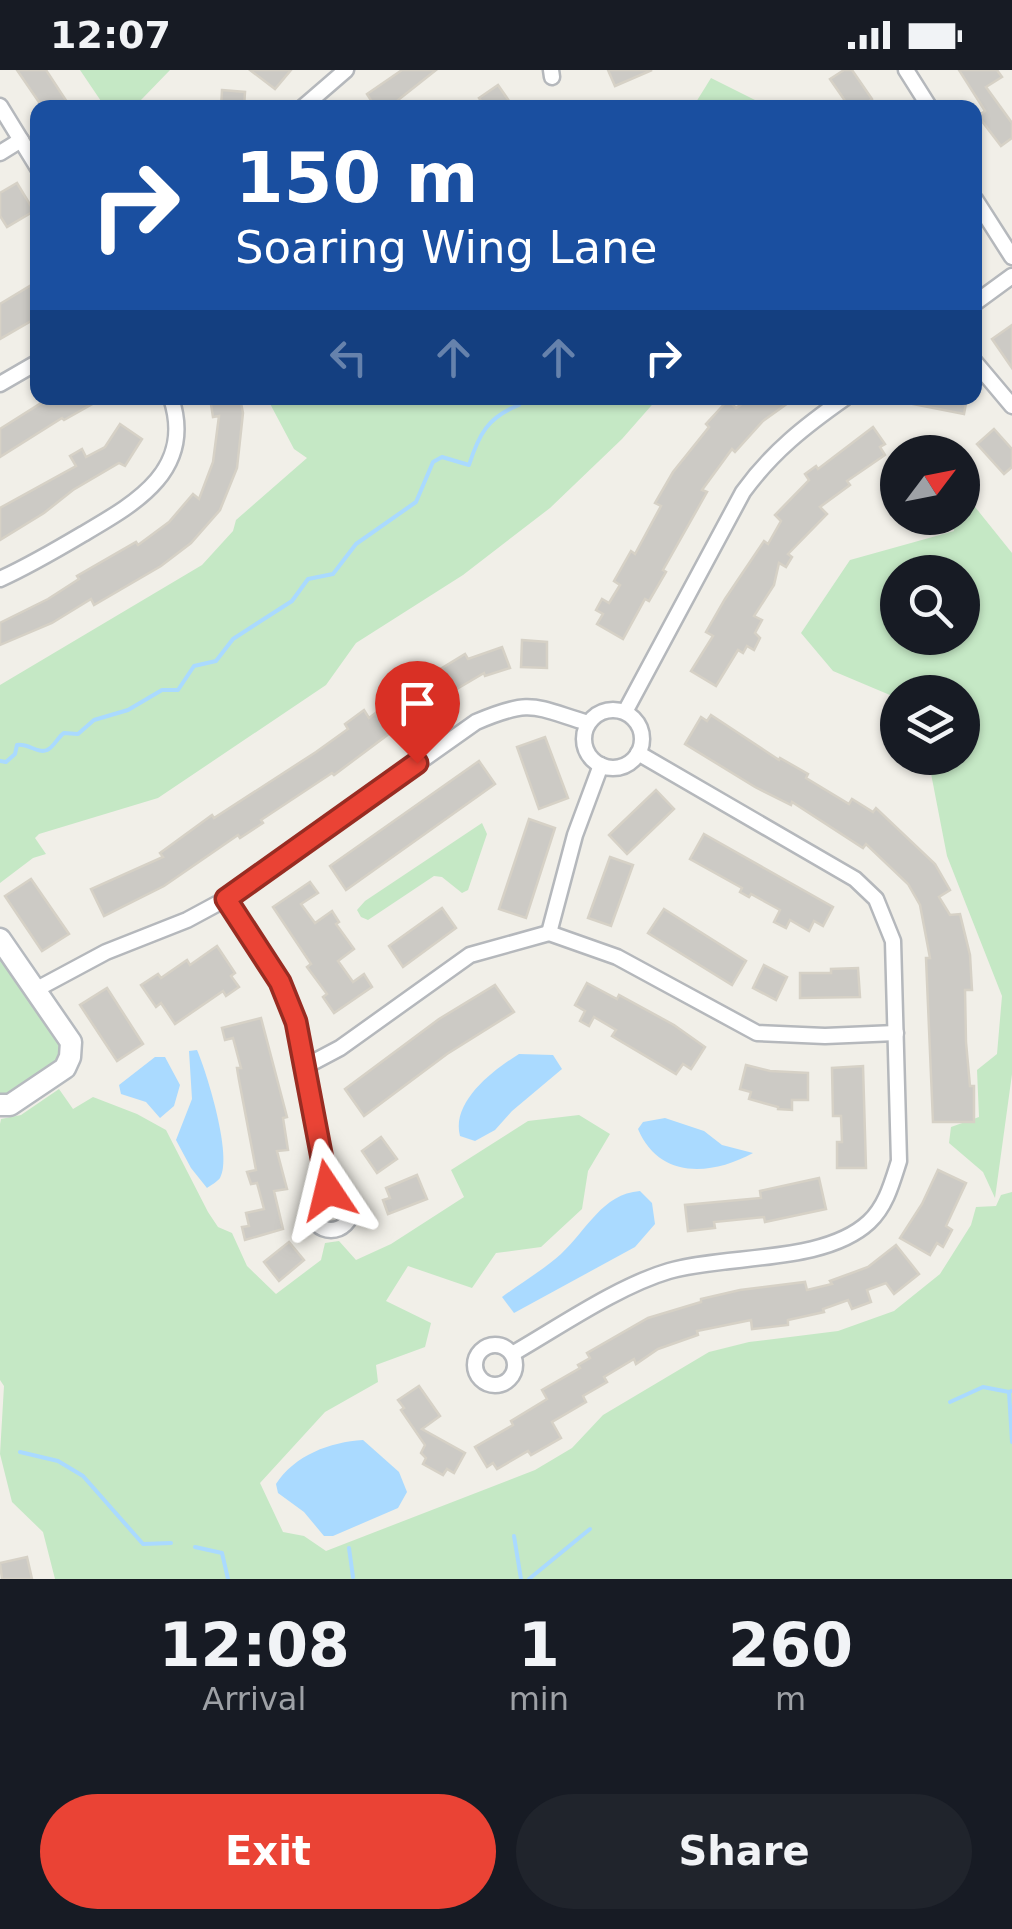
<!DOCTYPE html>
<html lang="en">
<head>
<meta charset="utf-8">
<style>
  :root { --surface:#171b24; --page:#20242c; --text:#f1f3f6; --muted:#9ea1a6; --accent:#ea4335 }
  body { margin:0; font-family:"DejaVu Sans",sans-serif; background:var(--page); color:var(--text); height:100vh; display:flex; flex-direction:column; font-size:38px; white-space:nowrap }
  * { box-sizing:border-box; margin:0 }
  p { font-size:32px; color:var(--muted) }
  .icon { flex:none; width:55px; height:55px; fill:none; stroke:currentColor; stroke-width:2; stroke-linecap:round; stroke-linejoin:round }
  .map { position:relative; height:1509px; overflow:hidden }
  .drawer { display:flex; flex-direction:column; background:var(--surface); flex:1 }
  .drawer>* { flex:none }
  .guide { position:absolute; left:30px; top:30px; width:952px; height:305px; border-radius:20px; box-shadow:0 2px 8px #0004; background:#1a4fa0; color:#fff; overflow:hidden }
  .needle { width:65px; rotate:58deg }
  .fabs { position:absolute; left:880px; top:365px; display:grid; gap:20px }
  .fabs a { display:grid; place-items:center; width:100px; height:100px; border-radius:50%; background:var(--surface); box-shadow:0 2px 8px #0004; font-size:50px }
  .pin { position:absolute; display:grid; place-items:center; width:85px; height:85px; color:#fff; margin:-102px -42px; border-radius:50% 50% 50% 0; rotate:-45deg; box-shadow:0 0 10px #0007 }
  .pin .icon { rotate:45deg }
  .me { position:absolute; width:110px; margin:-55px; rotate:350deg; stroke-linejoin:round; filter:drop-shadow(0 0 8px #0008) }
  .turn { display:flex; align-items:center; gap:35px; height:210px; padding:0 40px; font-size:45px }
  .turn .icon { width:130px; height:130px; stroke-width:2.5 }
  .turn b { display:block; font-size:70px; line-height:85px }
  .lanes { display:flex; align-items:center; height:95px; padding:0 40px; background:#0003; justify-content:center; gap:50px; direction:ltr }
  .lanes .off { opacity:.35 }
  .eta { display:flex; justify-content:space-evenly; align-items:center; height:170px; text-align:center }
  .eta b { font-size:60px; font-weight:700; line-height:70px }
  .cta { display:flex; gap:20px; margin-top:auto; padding:20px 40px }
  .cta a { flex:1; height:115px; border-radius:60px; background:var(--accent); color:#fff; font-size:40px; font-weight:700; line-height:115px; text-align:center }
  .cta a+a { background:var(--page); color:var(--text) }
  .status { display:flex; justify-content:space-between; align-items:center; height:70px; padding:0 50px; background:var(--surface); direction:ltr }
  .status svg { height:28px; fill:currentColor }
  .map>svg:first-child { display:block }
</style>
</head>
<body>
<div class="status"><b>12:07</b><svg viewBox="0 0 49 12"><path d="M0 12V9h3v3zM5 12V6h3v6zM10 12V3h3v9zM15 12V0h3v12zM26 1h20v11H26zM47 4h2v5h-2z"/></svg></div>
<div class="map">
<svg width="1012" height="1509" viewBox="0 0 1012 1509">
  <rect width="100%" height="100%" fill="#f1efe8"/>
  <g fill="#c5e8c5" fill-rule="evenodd">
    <polygon points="80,0 170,0 141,30 145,38 105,37"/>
    <polygon points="711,8 769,37 693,37"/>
    <polygon points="267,328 377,330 382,328 658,328 622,369 550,438 463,505 356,573 326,615 158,728 39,764 35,768 46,784 33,788 0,813 0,615 202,495 233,461 236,450 307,388 294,379"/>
    <path d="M963 422 1012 483V1004L995 1128 983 1102 949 1073 951 1057 979 1047 977 1000 997 984 1002 926 947 786 928 688H962V622H898L897 628 833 601 801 563 850 490 954 461 951 448H962ZM898 502H962V568H898Z"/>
    <polygon points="482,753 487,764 468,820 462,823 442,807 434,806 368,850 361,847 357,840 365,831"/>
    <polygon points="0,883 62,974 60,991 17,1025 0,1026"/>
    <polygon points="59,1019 73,1039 93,1027 137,1044 166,1060 208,1142 218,1157 232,1163 247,1196 276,1224 321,1190 325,1173 339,1171 356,1190 391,1174 464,1127 451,1100 528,1051 579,1045 610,1064 588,1101 582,1139 541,1177 496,1183 472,1218 408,1196 386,1231 431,1253 425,1277 376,1295 378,1312 325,1342 260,1413 283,1462 304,1466 326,1481 535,1400 572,1378 603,1345 709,1282 749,1272 838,1261 894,1241 940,1204 971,1155 976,1137 996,1136 1001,1125 1012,1122 1012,1509 55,1509 43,1462 12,1432 0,1384 4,1316 0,1310 0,1054 1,1049 21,1045"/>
  </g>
  <g fill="#aadaff">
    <path d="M197 980C207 1003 233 1087 220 1108 218 1111 210 1116 207 1118L191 1098 176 1070 192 1029 189 981Z"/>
    <path d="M519 984 553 985 562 999 512 1041 495 1060 475 1071 460 1066C451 1032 493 1000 519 984Z"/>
    <polygon points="155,987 165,987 180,1015 174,1036 160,1048 146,1032 121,1024 119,1015"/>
    <path d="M665 1048 704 1061 722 1075 753 1083C711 1106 659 1109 638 1059L643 1052Z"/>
    <path d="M640 1121 652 1133 655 1154 635 1177 514 1243 502 1227C521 1213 543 1200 561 1184 587 1160 602 1124 640 1121Z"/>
    <path d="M363 1370 399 1402 407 1422 398 1438 333 1466H324L304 1442 278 1423 276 1414C295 1385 330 1372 363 1370Z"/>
  </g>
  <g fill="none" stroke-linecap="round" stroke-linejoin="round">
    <g stroke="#aadaff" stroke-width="4">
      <path d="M0 691 6 692 15 684 17 675C28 673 38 684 47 680 53 678 58 667 64 663L78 664 94 650 128 640 162 620H178L194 596 216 591 233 569 292 531 308 509 333 504 356 474 416 432 433 392 442 387 469 395C479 364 488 347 519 335"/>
      <polyline points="1012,1321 1009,1322 1012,1372"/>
      <polyline points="950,1332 983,1317 1009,1322"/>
      <polyline points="20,1382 58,1391 83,1406 143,1474 171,1473"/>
      <polyline points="514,1466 521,1509"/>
      <polyline points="195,1477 222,1483 228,1509"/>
      <polyline points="349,1478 353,1507"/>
      <polyline points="529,1509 590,1459"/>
    </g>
  </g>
  <g fill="#cccac5" stroke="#d6d1c6" stroke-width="2.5">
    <polygon points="17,0 46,0 71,38 43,38"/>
    <polygon points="250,0 291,0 275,19"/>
    <polygon points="402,0 436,0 388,38 376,38 367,24"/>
    <polygon points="608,0 652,0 615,16"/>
    <polygon points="844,0 852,0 872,29 861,38 850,38 830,9"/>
    <polygon points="959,0 997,0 1002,7 986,17 1012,53 1012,68 1001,76 978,46 985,41"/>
    <polygon points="498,15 514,38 486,38 479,28"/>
    <polygon points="222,20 245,22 244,38 221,38"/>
    <polygon points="17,113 34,141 7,157 0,146 0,123"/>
    <polygon points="38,211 38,247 0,269 0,234"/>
    <polygon points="1012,255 1012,298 992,269"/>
    <polygon points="49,328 103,328 64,350 62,348 0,387 0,359"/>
    <polygon points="210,328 240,328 243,343 237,398 220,440 191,473 161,496 94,535 91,529 52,553 0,575 0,553 48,529 79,509 77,506 136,472 138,475 169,452 193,424 199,429 213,392 219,346 213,347"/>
    <polygon points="750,328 795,328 763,351 735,382 732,379 702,420 707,422 663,500 666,502 649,531 645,529 623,569 597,554 603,544 596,540 602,529 609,533 620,515 614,511 631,481 635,484 661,436 655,433 673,402 709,357 706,354 728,330 736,338"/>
    <polygon points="909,328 967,328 964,344 908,333"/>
    <polygon points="120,354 142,369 125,396 119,393 73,420 44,443 0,470 0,438 76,396 70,386 82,379 86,387 105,377"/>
    <polygon points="873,357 885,374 880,377 885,385 847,411 850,415 820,437 827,444 788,484 792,487 786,497 779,493 774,515 754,546 762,550 755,563 760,568 754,580 747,576 743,583 738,580 716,616 691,601 713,566 706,562 725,529 764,471 768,474 781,451 775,445 809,410 805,404 816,396 818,399"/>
    <polygon points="994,359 1012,379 1012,397 1004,404 977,374"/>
    <polygon points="522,570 547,572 547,598 521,597"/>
    <polygon points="502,577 510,598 485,606 484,603 455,620 453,616 334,705 332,703 261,750 263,753 240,768 238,765 164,816 104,846 91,819 163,787 160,783 212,745 214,748 316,682 348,659 345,654 364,640 369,648 406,620 404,617 428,598 432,604 465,584 468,589"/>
    <polygon points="711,645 779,690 780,688 808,704 806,708 849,734 852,729 873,742 876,738 935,794 950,820 939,827 950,845 960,844 970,885 972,920 965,920 966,972 970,1016 974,1016 974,1052 933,1052 926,888 930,888 920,835 908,814 866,774 863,778 792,732 791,735 755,717 685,674 701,647 707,651"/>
    <polygon points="545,667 568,728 539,739 517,677"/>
    <polygon points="479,691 495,714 346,820 330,796"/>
    <polygon points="656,720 674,739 627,784 609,765"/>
    <polygon points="529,749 555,758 526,848 499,839"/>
    <polygon points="704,764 833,837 823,856 814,851 809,861 790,850 786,858 774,852 780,840 751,824 749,827 740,822 742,818 690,789"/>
    <polygon points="610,787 633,795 611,856 588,848"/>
    <polygon points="31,809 69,864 42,881 5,826"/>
    <polygon points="310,812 318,823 301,834 315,853 332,841 339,852 336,854 354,879 338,891 353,912 364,904 372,917 334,943 323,927 327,924 307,897 311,894 273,837"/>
    <polygon points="442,838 456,858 403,897 389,876"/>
    <polygon points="664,839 746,891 732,915 648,863"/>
    <polygon points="217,876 235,903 231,906 239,917 226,926 223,921 175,954 161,933 156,937 141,915 158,904 161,908 187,890 190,895"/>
    <polygon points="764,895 787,907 776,930 753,918"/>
    <polygon points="858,898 860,927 800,928 800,903 831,903 831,899"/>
    <polygon points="587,913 617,929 619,925 674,955 705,977 691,999 683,994 676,1004 612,966 616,960 594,947 589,956 580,951 585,941 575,935"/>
    <polygon points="495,915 514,942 447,984 364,1046 345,1019 439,949"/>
    <polygon points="107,918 143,974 117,991 80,935"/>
    <polygon points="261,948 287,1047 283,1048 288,1080 277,1081 287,1119 274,1121 283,1159 245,1170 242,1157 249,1156 246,1143 264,1139 257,1113 251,1114 247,1102 256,1100 239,1010 237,998 241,998 233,968 225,970 222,958"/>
    <polygon points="746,995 770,1001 808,1003 808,1030 792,1030 792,1040 778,1039 778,1037 749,1029 751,1022 740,1019"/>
    <polygon points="863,996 866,1098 837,1098 837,1072 842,1072 841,1046 833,1046 832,998"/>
    <polygon points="381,1067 397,1089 377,1103 362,1081"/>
    <polygon points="938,1100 966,1113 946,1156 952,1160 943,1177 937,1173 930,1185 900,1168 922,1134"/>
    <polygon points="417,1105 427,1129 388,1144 383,1130 390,1128 386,1118"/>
    <polygon points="819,1108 826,1139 765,1152 764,1147 714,1152 715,1158 688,1161 685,1135 761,1128 760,1121"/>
    <polygon points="289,1172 304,1190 279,1211 264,1192"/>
    <polygon points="896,1175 919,1204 894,1224 886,1213 867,1220 871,1232 852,1239 848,1230 823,1239 824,1242 788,1250 788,1255 752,1259 751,1250 697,1261 698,1265 658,1279 636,1294 634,1289 604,1307 607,1312 583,1326 586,1332 552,1352 561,1368 531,1385 528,1381 497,1399 493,1393 487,1397 475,1377 513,1355 511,1351 547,1329 542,1320 580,1298 578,1295 590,1288 587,1283 648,1248 701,1232 701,1229 740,1220 805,1212 807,1220 832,1214 830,1211 868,1197"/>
    <polygon points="419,1316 440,1346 422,1359 465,1383 454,1403 447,1399 443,1405 423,1394 426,1388 421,1383 425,1375 401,1340 404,1338 398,1330"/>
    <polygon points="27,1487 32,1509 2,1509 0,1493"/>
  </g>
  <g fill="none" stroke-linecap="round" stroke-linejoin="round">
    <defs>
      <g id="street">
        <polyline points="551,0 552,7"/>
        <polyline points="906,0 930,38"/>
        <polyline points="0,36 38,98"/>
        <polyline points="302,38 346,0"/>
        <polyline points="0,83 21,70"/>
        <polyline points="975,129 1012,187"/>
        <polyline points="975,233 1012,206"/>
        <polyline points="975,292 1012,336"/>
        <polyline points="0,314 38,292"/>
        <path d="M0 509C29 496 56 480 83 464 136 433 195 400 171 328"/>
        <circle cx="613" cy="669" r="29"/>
        <path d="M625 642 743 422C772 382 805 356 845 328"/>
        <polyline points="226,829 280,912 296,952 328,1120"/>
        <polyline points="549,863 575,765 601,695"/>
        <path d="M37 919 106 882 187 850 226 829 476 652C532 628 534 637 588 653"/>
        <polyline points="306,996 340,978 470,885 549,863 617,887 757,963 825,966 896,963"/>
        <circle cx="331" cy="1140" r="20"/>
        <circle cx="495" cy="1295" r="20"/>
        <path d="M512 1284C559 1257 618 1216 669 1201 728 1184 824 1194 869 1152 886 1136 892 1113 899 1091L893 871 876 829 855 809 638 683"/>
      </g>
      <polyline id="secondary" points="0,869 71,972 70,987 65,998 10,1035 0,1035"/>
    </defs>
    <use href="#street" stroke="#b5b8bc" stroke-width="19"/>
    <use href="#secondary" stroke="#b6babf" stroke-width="25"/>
    <use href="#street" stroke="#fff" stroke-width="14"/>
    <use href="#secondary" stroke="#fff" stroke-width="20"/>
  </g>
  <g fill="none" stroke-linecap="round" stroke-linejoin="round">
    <defs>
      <polyline id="route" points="328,1120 296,952 280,912 226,829 417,693"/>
    </defs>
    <use href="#route" stroke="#982c22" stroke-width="25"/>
    <use href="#route" stroke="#ea4335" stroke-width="18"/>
  </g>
</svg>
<div class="fabs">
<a><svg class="needle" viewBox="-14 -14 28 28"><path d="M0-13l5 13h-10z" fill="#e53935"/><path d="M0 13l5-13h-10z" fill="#9ea1a6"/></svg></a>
<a><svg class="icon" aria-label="search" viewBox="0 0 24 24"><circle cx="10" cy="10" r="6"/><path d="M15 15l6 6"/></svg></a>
<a><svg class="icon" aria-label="layers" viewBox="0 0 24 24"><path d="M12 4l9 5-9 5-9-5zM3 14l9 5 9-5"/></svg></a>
</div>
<div class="pin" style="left:417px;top:693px;background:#d93025"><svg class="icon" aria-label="arrive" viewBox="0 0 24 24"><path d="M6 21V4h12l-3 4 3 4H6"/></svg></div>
<svg class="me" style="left:328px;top:1120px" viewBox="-20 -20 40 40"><path d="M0-17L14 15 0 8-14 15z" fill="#ea4335" stroke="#fff" stroke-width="4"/></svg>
<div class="guide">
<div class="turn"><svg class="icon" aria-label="right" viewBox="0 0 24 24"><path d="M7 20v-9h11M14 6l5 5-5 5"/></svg><div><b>150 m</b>Soaring Wing Lane</div></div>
<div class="lanes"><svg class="icon off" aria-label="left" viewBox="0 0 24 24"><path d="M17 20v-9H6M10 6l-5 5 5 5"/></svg><svg class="icon off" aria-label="ahead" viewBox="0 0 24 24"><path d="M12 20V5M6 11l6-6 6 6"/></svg><svg class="icon off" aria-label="ahead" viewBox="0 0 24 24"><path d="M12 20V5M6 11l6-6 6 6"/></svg><svg class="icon" aria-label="right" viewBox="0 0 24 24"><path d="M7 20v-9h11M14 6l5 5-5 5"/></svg></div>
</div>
</div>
<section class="drawer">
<div class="eta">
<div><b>12:08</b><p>Arrival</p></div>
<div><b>1</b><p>min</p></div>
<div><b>260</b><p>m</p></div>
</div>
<div class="cta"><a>Exit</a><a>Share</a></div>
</section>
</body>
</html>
